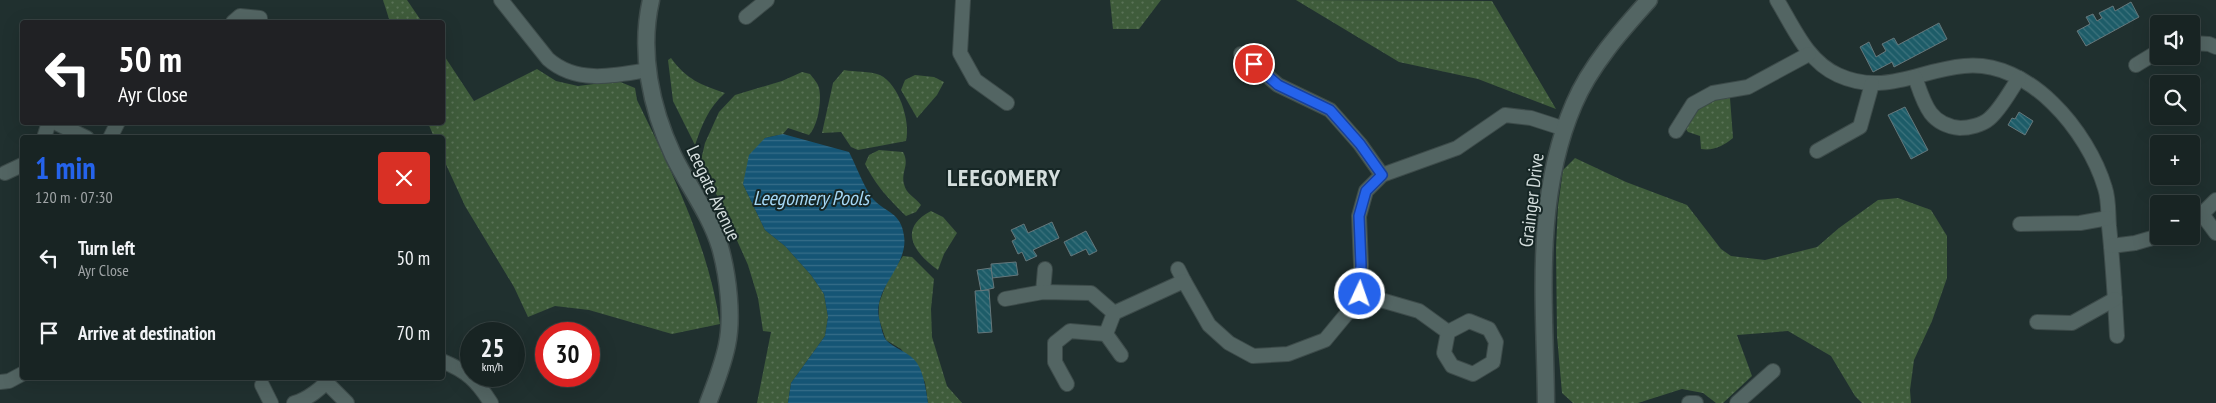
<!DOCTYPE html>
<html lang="en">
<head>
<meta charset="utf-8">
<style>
  :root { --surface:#182423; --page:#253030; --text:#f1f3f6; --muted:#9fa4a6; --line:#364141; --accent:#2563eb }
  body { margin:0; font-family:"PT Sans Narrow",sans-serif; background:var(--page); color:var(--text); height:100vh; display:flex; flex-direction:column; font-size:19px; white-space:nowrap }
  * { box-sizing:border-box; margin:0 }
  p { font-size:16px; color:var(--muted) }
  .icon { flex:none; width:28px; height:28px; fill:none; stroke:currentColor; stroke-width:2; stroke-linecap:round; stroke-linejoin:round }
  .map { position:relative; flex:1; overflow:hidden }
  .panel { position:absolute; left:20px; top:135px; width:425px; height:245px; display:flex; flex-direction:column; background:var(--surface); border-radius:5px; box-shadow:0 5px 20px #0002,0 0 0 1px var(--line) }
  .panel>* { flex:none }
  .guide { position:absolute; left:20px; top:20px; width:425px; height:105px; border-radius:5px; box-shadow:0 5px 20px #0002,0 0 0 1px var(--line); background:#202124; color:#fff; overflow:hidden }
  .fabs { position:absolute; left:2150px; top:15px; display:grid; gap:10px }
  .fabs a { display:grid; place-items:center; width:50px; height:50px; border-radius:5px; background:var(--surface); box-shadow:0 5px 20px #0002,0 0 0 1px var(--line); font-size:25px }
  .speed { position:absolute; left:460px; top:322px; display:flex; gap:10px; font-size:25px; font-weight:700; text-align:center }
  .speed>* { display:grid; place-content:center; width:65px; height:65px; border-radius:50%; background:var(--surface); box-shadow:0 5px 20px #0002,0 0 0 1px var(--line); line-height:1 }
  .speed small { font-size:12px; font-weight:400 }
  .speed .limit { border:8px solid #d22; background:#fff; color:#111 }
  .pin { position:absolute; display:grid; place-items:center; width:42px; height:42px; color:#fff; margin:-21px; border:2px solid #fff; border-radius:50%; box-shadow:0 1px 5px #0007 }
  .me { position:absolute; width:55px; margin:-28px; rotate:3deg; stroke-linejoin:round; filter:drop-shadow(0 0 4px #0008) }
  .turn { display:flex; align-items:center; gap:18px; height:105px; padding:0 15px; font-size:22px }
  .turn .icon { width:65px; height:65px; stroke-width:2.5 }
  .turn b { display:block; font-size:35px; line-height:42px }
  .round { display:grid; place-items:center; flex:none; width:52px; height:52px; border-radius:5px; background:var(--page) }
  .headline { display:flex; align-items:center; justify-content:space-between; height:85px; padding:0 15px }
  h1 { font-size:30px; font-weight:600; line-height:38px; color:var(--accent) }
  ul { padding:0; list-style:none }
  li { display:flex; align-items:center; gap:15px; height:75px; padding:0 15px }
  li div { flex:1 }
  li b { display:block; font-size:19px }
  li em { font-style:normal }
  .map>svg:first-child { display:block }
</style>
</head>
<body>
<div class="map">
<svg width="2216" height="403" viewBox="0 0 2216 403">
  <defs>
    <pattern id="grass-dots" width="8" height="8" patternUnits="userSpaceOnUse" patternTransform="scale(1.25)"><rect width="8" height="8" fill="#3f5c3b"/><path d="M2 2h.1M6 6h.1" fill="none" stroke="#5a7357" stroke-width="1.8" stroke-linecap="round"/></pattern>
    <pattern id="water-rules" width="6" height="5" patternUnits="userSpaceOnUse" patternTransform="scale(1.25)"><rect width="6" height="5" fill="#155575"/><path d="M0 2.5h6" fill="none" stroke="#366d88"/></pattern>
    <pattern id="building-back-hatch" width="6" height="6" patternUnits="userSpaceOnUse" patternTransform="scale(1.25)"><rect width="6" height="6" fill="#1d5c68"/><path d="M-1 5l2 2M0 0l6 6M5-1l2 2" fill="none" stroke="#3d737d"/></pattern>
  </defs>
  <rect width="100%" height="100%" fill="#20302f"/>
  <g fill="url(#grass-dots)">
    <polygon points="383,0 407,0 422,22 390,22"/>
    <polygon points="1110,0 1161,0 1139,29 1113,29"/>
    <polygon points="1296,0 1492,1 1556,109 1478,79 1399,62"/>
    <path d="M443 54 474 101 537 69 556 81 578 86 618 81 635 88 637 100C672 172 708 244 720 324L672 334 589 310 555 306 528 317 514 287 465 206 443 158 442 138 434 137 428 123 442 122Z"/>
    <path d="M671 58C686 79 701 85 725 93 708 108 702 125 695 145L673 101 668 60Z"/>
    <path d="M844 70C855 72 870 71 880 75 899 84 911 122 906 141L858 150 851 147 841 132 822 133 833 83Z"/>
    <path d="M802 72 810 74C813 78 818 83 819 88 822 100 818 126 809 135L788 128 783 134 765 138 743 184 765 230 785 246 811 275 824 294 828 317 825 336 791 383 788 403H757L771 332 763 331 758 298 748 265 701 160 705 143 719 112 735 95 782 81Z"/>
    <polygon points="915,75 934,77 944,82 937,95 917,118 901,90 905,80"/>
    <path d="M1727 94 1730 98 1733 138C1723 146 1714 151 1701 149L1700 136 1688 132 1685 128C1696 111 1706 99 1727 94Z"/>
    <path d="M879 150 903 152C910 165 901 171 904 184 906 194 915 197 921 205L916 212 906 216C888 198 877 187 865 164L869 155Z"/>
    <polygon points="1575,158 1626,182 1687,205 1721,249 1731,256 1765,260 1817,247 1839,228 1878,200 1898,198 1931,210 1947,236 1947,278 1932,321 1914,360 1910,390 1911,403 1862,403 1855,396 1831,356 1788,331 1737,335 1752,376 1723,403 1716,403 1703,393 1682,389 1638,403 1573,403 1562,393 1557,336 1556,248 1558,206 1563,170"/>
    <path d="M931 211 943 217 957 233 944 254 938 270C914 253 897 229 931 211Z"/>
    <polygon points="903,256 912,257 934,279 931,309 932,337 947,386 962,403 928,403 925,382 901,349 886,340 879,319 879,303 889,277"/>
  </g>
  <path fill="url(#water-rules)" d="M783 134 849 152C855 163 866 192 874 200 886 213 901 212 904 236 909 267 870 289 880 322 881 327 883 336 886 340 893 348 910 352 917 363 924 374 926 390 928 403H788L791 383 825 336 828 317 824 294 811 275 785 246 765 230 743 184 749 155 765 138Z"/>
  <g fill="url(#building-back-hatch)" stroke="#65777b">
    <polygon points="2131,2 2139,17 2086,46 2077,31 2090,24 2086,17 2093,14 2097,21 2102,18 2099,13 2113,6 2115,11"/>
    <polygon points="1939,23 1947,39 1894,67 1892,62 1873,72 1860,47 1869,42 1876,57 1886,51 1882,44 1894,38 1898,45"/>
    <polygon points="1905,107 1928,150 1911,159 1888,115"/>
    <polygon points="2019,112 2033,121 2025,135 2008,125 2012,118 2015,119"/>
    <polygon points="1052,222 1059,238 1033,250 1037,256 1026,261 1022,252 1018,254 1012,241 1016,239 1011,230 1024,224 1028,233"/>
    <polygon points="1086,231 1097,251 1089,255 1086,249 1071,256 1064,242"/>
    <polygon points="1016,262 1018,275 992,278 991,264"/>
    <polygon points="991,268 994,288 981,291 977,270"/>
    <polygon points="989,290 992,332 978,333 975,291"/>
  </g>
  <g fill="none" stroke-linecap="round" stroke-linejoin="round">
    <defs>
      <g id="minor">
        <path d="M501 0 548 59C576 84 614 76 648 70"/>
        <polyline points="963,0 960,53 975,80 1007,103"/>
        <path d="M1777 0C1794 28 1807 61 1838 75 1884 96 1919 70 1964 66 2029 59 2088 131 2105 188 2109 200 2108 214 2109 226 2113 263 2115 299 2117 336"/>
        <polyline points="746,17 767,0"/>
        <polyline points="233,22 240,16 260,18"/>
        <polyline points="2191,43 2209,44 2216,47"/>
        <polyline points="1241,54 1278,85 1330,110 1360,144 1382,175"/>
        <polyline points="2136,65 2159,51"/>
        <path d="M1915 77C1924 103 1929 125 1960 128 1969 128 1982 125 1989 119 2001 109 2010 91 2019 78"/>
        <polyline points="54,122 87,138"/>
        <polyline points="1676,131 1693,104 1713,93 1748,87 1809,54"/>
        <polyline points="44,138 49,122"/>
        <polyline points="110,138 118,122"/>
        <polyline points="1817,151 1860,127 1872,84"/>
        <polyline points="5,173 22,165"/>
        <polyline points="2202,214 2216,233"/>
        <polyline points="2191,220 2202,214 2216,200"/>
        <polyline points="2020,224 2080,223 2108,218"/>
        <polyline points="2111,246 2135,243 2159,236"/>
        <polyline points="1178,269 1184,281"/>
        <polyline points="1043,292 1045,269"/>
        <polyline points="1360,294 1419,311 1448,332"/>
        <polyline points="1005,299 1043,292 1091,293 1114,313 1184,281 1209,325 1229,343 1253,356 1288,354 1325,340 1354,305 1360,294 1361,265 1359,216 1366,191 1382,175 1457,148 1505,115 1531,118 1565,129"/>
        <polygon points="1469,321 1489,329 1496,342 1493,362 1473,374 1452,366 1444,353 1448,332"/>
        <polyline points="2037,322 2072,323 2115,299"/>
        <polyline points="1106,334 1121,355"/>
        <path d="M442 361C467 371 477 381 491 403"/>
        <polyline points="0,382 9,381 22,374"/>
        <polyline points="326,382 347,403"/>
        <polyline points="1067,384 1055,362 1055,343 1070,331 1106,334 1114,313"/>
        <polyline points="262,385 271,403"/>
        <path d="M294 403C306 400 323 388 329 378"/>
        <polyline points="1689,403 1696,403"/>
        <polyline points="1737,403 1773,371"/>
      </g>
      <g id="tertiary">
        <path d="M651 0C639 52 651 108 673 155 688 186 710 214 720 247 728 275 733 317 727 345 723 365 715 385 708 403"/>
        <path d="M1546 403C1545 303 1533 199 1574 104 1590 66 1621 31 1649 0"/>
      </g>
    </defs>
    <use href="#minor" stroke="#3d4b4a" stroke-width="16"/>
    <use href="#tertiary" stroke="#3d4b4a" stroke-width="19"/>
    <use href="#minor" stroke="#536563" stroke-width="14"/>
    <use href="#tertiary" stroke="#536563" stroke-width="16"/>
  </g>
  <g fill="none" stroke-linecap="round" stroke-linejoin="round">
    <defs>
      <polyline id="route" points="1254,64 1278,85 1330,110 1360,144 1382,175 1366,191 1359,216 1361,265 1360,294"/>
    </defs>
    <use href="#route" stroke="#184099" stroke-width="12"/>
    <use href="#route" stroke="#2563eb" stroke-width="9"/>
  </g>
  <g text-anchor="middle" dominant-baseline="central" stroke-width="4" stroke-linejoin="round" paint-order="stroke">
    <g font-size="19" fill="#d4dedd" stroke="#162625">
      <text transform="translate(714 193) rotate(65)">Leegate Avenue</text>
      <text transform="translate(1531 200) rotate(-83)">Grainger Drive</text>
    </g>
    <g font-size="20" font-style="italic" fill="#a6d8f6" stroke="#162625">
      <text x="811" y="198">Leegomery Pools</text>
    </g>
    <g font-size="24" font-weight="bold" letter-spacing="1" fill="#d4dedd" stroke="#162625">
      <text x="1004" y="177">LEEGOMERY</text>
    </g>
  </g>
</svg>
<div class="fabs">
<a><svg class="icon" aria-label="sound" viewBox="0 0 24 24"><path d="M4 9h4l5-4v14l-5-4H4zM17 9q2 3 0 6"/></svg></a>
<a><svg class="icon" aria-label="search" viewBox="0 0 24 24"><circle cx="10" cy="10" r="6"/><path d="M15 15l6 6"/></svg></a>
<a>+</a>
<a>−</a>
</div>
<div class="speed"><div>25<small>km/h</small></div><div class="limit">30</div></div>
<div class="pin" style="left:1254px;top:64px;background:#d93025"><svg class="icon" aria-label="arrive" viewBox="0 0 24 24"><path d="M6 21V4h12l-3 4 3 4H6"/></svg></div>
<svg class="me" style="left:1360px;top:294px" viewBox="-20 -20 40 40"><circle r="17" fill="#2563eb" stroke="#fff" stroke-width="3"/><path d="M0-11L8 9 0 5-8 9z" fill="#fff"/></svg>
<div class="guide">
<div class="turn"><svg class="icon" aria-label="left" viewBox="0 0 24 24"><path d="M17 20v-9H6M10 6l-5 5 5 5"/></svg><div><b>50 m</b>Ayr Close</div></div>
</div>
<section class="panel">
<div class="headline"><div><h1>1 min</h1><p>120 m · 07:30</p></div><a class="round" style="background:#d93025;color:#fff"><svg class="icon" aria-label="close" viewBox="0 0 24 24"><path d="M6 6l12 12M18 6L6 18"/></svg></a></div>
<ul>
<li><svg class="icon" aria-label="left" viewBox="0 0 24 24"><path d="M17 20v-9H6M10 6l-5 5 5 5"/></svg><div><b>Turn left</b><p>Ayr Close</p></div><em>50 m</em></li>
<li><svg class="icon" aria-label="arrive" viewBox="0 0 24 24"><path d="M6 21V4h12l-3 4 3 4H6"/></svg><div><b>Arrive at destination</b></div><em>70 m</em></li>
</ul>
</section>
</div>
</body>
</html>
